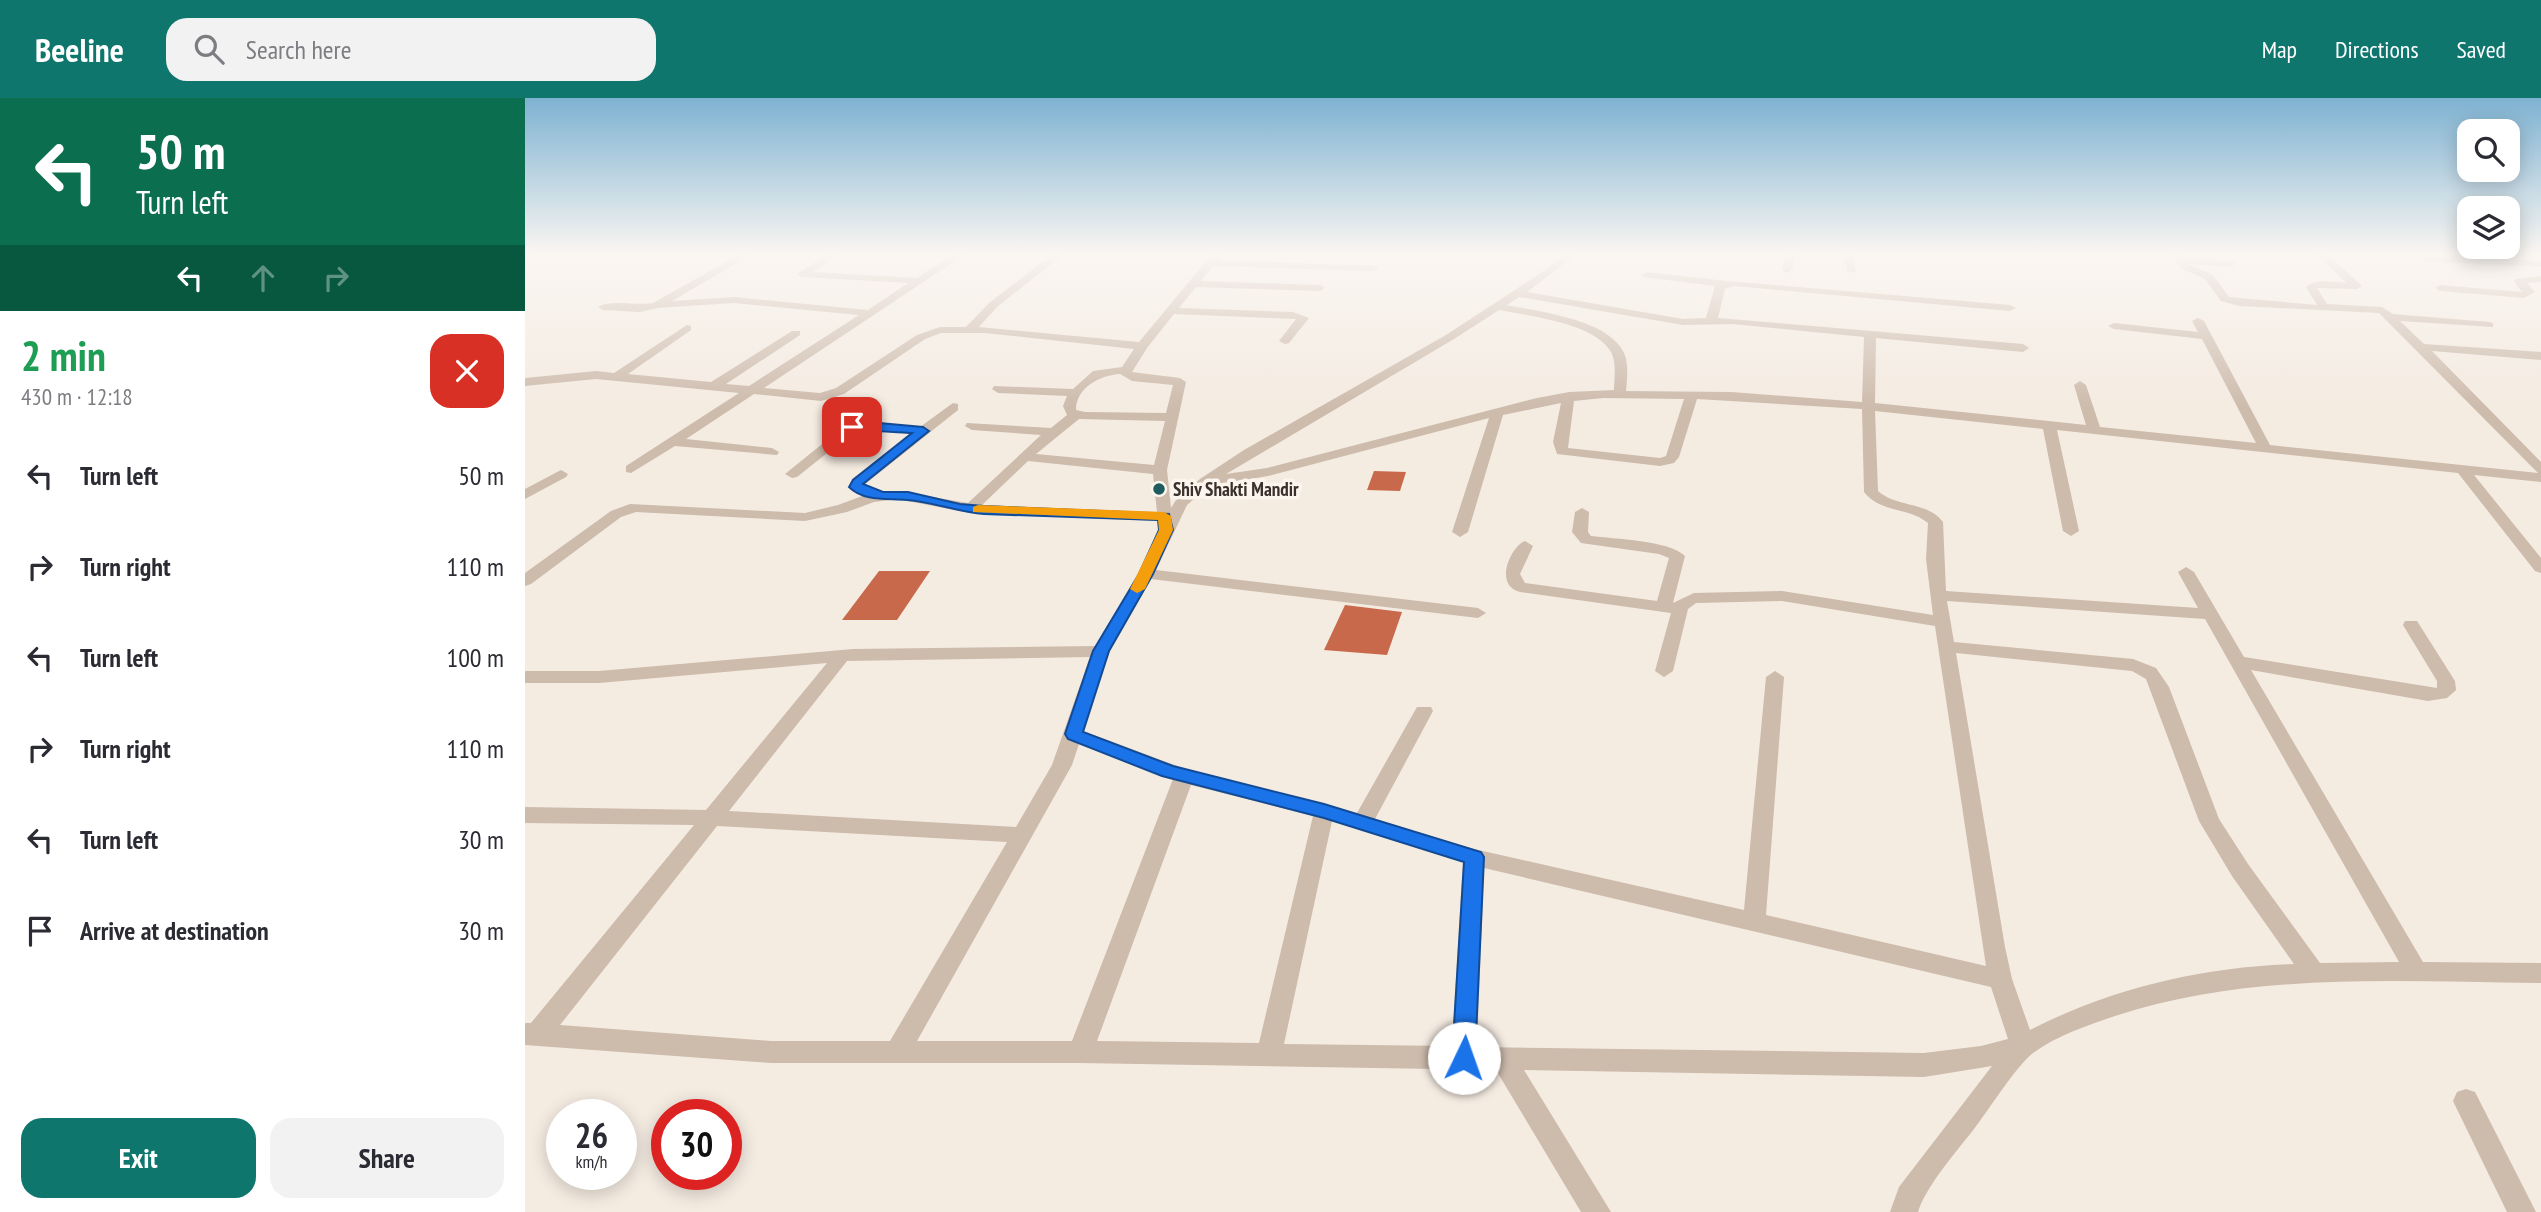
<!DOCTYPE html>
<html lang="en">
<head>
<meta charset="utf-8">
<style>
  :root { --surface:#fff; --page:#f2f2f3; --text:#2b2b33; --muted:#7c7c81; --accent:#0f766e }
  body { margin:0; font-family:"PT Sans Narrow",sans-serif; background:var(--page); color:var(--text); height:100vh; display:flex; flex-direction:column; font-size:26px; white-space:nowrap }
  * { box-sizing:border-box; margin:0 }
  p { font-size:23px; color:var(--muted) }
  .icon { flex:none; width:38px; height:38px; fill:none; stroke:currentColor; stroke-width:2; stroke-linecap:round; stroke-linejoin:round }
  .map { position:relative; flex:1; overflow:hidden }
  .panel { display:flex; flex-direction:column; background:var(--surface); width:525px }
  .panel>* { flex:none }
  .top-card { background:#0b6e4f; color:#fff; overflow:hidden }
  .controls { position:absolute; left:1932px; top:21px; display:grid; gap:14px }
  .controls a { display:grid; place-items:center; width:63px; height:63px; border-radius:14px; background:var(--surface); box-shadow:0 4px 18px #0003; font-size:35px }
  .speed { position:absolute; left:21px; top:1001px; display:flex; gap:14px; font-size:35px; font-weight:700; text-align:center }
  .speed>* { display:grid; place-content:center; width:91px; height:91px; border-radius:50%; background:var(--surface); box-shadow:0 4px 18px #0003; line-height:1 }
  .speed small { font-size:18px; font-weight:400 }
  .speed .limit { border:10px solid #d22; background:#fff; color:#111 }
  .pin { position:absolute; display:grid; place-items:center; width:60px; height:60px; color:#fff; margin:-30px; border-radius:14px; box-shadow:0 4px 10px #0006 }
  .me { position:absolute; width:77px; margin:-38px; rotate:3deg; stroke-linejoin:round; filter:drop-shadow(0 0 5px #0008) }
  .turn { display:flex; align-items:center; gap:24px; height:147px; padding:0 21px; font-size:32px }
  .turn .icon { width:91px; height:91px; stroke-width:2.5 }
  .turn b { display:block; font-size:49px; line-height:60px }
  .lanes { display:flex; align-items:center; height:66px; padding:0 21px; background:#0003; justify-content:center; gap:35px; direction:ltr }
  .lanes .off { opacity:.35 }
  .round { display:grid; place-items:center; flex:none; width:74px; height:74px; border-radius:21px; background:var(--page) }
  .head { display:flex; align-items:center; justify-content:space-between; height:119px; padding:0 21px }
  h1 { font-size:42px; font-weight:700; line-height:52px; color:#1e9e55 }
  .action { display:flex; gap:14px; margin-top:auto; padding:14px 21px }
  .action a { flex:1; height:80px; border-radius:21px; background:var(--accent); color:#fff; font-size:28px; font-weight:700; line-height:80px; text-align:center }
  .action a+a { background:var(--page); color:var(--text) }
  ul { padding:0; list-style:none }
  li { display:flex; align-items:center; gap:21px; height:91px; padding:0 21px }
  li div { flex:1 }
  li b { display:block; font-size:26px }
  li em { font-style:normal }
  header { display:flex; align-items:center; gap:42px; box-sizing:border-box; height:98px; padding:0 35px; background:var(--accent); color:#fff }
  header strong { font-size:33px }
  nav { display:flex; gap:38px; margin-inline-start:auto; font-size:24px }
  .search { width:490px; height:63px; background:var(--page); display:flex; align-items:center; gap:18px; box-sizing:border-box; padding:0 24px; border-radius:21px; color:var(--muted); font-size:26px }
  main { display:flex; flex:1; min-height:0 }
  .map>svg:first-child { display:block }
</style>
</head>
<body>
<header>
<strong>Beeline</strong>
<div class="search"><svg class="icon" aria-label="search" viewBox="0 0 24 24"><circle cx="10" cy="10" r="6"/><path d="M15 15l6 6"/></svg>Search here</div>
<nav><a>Map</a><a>Directions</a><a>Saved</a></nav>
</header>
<main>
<section class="panel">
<div class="top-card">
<div class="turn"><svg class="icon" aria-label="left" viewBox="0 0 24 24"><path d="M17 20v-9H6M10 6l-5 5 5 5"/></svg><div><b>50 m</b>Turn left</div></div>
<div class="lanes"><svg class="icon" aria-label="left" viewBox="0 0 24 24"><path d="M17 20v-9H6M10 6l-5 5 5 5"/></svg><svg class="icon off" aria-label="ahead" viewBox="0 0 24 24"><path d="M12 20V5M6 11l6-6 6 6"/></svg><svg class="icon off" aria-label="right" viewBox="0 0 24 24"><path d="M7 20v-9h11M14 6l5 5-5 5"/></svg></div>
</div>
<div class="head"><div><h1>2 min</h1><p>430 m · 12:18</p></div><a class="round" style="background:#d93025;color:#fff"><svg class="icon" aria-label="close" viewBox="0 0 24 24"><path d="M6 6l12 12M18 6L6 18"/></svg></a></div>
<ul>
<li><svg class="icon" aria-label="left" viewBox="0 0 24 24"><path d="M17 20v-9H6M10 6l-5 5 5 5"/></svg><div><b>Turn left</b></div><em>50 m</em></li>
<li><svg class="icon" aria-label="right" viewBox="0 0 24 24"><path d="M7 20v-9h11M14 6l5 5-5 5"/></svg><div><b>Turn right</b></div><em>110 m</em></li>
<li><svg class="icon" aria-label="left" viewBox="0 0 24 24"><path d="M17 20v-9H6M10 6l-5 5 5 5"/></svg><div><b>Turn left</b></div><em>100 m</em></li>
<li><svg class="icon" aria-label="right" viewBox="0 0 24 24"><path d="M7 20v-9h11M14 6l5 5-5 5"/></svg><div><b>Turn right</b></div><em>110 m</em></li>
<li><svg class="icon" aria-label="left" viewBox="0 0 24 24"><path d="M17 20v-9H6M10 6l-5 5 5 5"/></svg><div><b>Turn left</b></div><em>30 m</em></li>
<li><svg class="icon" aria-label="arrive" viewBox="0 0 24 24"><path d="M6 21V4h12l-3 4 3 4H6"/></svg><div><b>Arrive at destination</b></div><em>30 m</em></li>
</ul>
<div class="action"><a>Exit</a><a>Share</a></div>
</section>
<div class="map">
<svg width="2016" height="1114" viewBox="0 0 2016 1114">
  <rect width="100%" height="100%" fill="#f4ebe1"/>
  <g fill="#c8694b">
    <polygon points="849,373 881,374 875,393 842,392"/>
    <polygon points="354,473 405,473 372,522 317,522"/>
    <polygon points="820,507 877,514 862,557 799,552"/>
  </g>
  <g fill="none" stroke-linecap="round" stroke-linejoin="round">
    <g fill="#cdbbac" fill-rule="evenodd">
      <polygon points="0,155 8,155 0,160"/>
      <path d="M217 155H229L147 203 209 199 343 212 383 185 277 179 272 176 304 155H316L288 174 392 180 430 155H442L239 290 295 295 311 290 392 237 415 229H441L464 205 529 155H540L472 209 454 229 614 244 688 155H698L692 162 852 168 853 170 848 173 688 168 676 183 795 187 800 190 795 193 671 189 654 210 768 214 784 220 764 245 760 246 754 243 771 221 649 216 622 250 607 274 655 280 661 284 642 372 646 410 651 402 675 381 719 352 921 237 1016 175 1042 155H1053L1002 194 1158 221 1181 220 1190 188 1118 179 1117 177 1122 174 1202 183 1485 207 1491 210 1485 213 1209 188 1200 191 1193 220 1498 246 1504 250 1498 254 1351 240 1350 305 1561 327 1549 287 1555 283 1561 287 1575 329 1731 345 1677 241 1589 231 1583 228 1589 225 1673 234 1667 223 1673 220 1679 223 1745 347 2013 375 1854 215 1714 208 1696 203 1680 181 1655 170 1648 155H1658L1660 160 1709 164 1710 166 1705 169 1663 166 1688 177 1704 199 1792 207 1781 189C1790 180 1809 184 1822 185L1790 155H1801L1837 188 1832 191 1792 190 1802 206 1857 209 1868 216 1964 224 1968 225V229L1875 223 1899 246 2016 254V262L1907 253 2016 364V384L1949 377 2016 460V475L2010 473 1933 375 1532 332 1554 433 1546 438 1538 433 1518 331 1350 313 1353 393C1372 410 1402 403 1418 424L1421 493 1673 510 1653 474 1661 469 1669 474 1719 559 1912 590V583L1878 527 1880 523H1892L1930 583 1931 592 1922 600 1903 603 1726 572 1898 864 2016 865V885C1874 884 1727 873 1590 918 1563 927 1531 938 1508 955 1492 967 1463 1013 1449 1031 1432 1053 1401 1088 1393 1114H1365L1374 1089 1467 968 1399 979 999 972 1086 1114H1056L971 972 555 965H246L0 947V925H6L169 727 0 725V709L181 712 302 565 74 585H0V573H74L328 551 571 548 613 476 635 432 633 423 445 415 372 401 349 404 322 414 280 423 111 414 96 419 6 486 0 488V475L86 413 105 406 280 415 313 407 340 397 324 389 327 381 386 336 343 331 331 332 272 379 267 380 260 376 322 326 343 323 395 329 428 305 433 306V312L339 387 360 394 372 393 443 405 516 337 447 332 440 328 442 325 526 330 542 317 538 308 542 298 473 295 467 291 469 288 548 291 568 273 597 269 609 251 460 235H416L400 241 319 296 296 303 229 296 161 341 247 350 254 354 252 357 150 348 106 375 101 374V368L214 295 71 281 0 288V280L71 273 89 275 162 227 166 228V232L103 276 186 284 267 233H275V237L201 286 224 288 334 217 209 205 132 210 115 214 78 212 73 209C86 201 112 208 128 205ZM994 199 1158 227 1208 226 1339 239 1337 304 1207 294 1101 293C1102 281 1104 266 1099 255 1083 221 1015 214 982 207ZM974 212C1004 218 1070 225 1086 254 1092 265 1089 281 1089 292L1044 294 1012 300 742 370 701 376 929 241ZM595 276 607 283 648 287 641 315 560 314 551 312C551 289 576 277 595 276ZM1078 300 1159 301 1141 358 1135 360 1043 350 1049 303ZM1172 301 1337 311 1339 394C1355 415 1384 409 1403 425L1401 461 1408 517 1257 493 1169 495 1148 505 1160 458C1144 442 1089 441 1066 438L1063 434 1064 414 1057 410 1050 414 1047 434 1056 445 1134 456 1144 460 1132 503 1000 485 995 476 1008 448 1000 443C986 448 968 487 995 494L1146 515 1130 573 1139 579 1148 573 1163 511 1171 505 1257 503 1410 528 1461 868 1241 817 1259 579 1250 573 1241 579 1219 812 949 751 850 721 908 613 906 609H892L832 715 663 672 558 633 585 553 626 481 953 520 961 515 953 510 631 472 662 407 684 388 743 378 964 320 927 434 935 439 943 434 978 317 1036 305 1028 344 1032 356 1135 368 1149 365 1154 359ZM554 321 640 323 629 367 511 356ZM503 363 628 376 632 414 457 407ZM1422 503 1680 521 1874 864 1795 865 1723 766 1694 721 1644 589 1631 570 1608 561 1429 544ZM1431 555 1607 573 1621 581 1674 723 1707 778 1769 866C1677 869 1587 890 1505 932L1487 881 1480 849ZM565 559 527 667 491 729 204 713 322 563ZM554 646 648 681 547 943H392L547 667ZM666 687 788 718 734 945 572 943ZM807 723 938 764 927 948 759 946ZM192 728 482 744 365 943H246L35 927ZM959 770 1466 889 1483 941 1456 948 1399 955 952 949Z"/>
      <polygon points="1261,155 1271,155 1267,172 1262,175 1257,172"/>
      <polygon points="1318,155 1328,155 1331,175 1322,173"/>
      <polygon points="1904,158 2016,163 2016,169 1900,163 1900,159"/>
      <polygon points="2016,178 2016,184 2002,185 2010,194 1999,200 1915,193 1910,190 1915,187 1997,194 1989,183 1990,181"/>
      <polygon points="36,372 43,376 41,379 0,401 0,391"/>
      <polygon points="1941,991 1950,994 2011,1114 1982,1114 1928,1003 1932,994"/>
    </g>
  </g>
  <linearGradient id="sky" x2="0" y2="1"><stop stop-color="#7eb2d2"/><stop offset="0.5" stop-color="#faf6f2"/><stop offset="1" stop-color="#faf6f2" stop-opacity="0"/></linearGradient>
  <rect width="2016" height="311" fill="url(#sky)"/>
  <path fill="#1a73e8" stroke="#114b97" stroke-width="2" d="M343 324 398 329 404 333 338 386 358 394H383L435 406 459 408 644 416 648 432 628 476 584 553 558 634 648 668 799 706 956 754 959 759 950 960 947 968 939 971 930 968 927 960 939 764 799 720 637 678 543 641 540 636 568 553 614 476 634 432 633 422 459 416C433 414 408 404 382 402 363 400 339 404 324 389L328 382 387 335C375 334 327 333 321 329Z"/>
  <polygon fill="#f59e0b" points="453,407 639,414 646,418 648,432 620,491 612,495 605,491 634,432 633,422 448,414 448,409"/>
  <circle fill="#1f5a5e" stroke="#fbf5ee" stroke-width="2.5" cx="634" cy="391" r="7"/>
  <g text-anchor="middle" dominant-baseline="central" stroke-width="7" stroke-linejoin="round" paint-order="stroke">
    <g font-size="19" font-weight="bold" fill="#3b302b" stroke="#fbf5ee" text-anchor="start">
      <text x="648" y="391">Shiv Shakti Mandir</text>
    </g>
  </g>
</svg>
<div class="controls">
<a><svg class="icon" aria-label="search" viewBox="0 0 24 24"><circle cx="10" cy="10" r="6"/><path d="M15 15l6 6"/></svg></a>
<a><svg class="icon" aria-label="layers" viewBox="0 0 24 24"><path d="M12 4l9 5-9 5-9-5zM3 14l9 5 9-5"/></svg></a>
</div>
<div class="speed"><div>26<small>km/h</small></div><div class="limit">30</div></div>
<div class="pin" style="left:327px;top:329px;background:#d93025"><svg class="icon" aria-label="arrive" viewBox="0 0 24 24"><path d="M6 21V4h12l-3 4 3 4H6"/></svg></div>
<svg class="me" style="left:939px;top:960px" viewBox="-20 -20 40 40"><circle r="19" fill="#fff"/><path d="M0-13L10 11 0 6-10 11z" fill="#1a73e8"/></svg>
</div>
</main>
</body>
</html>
